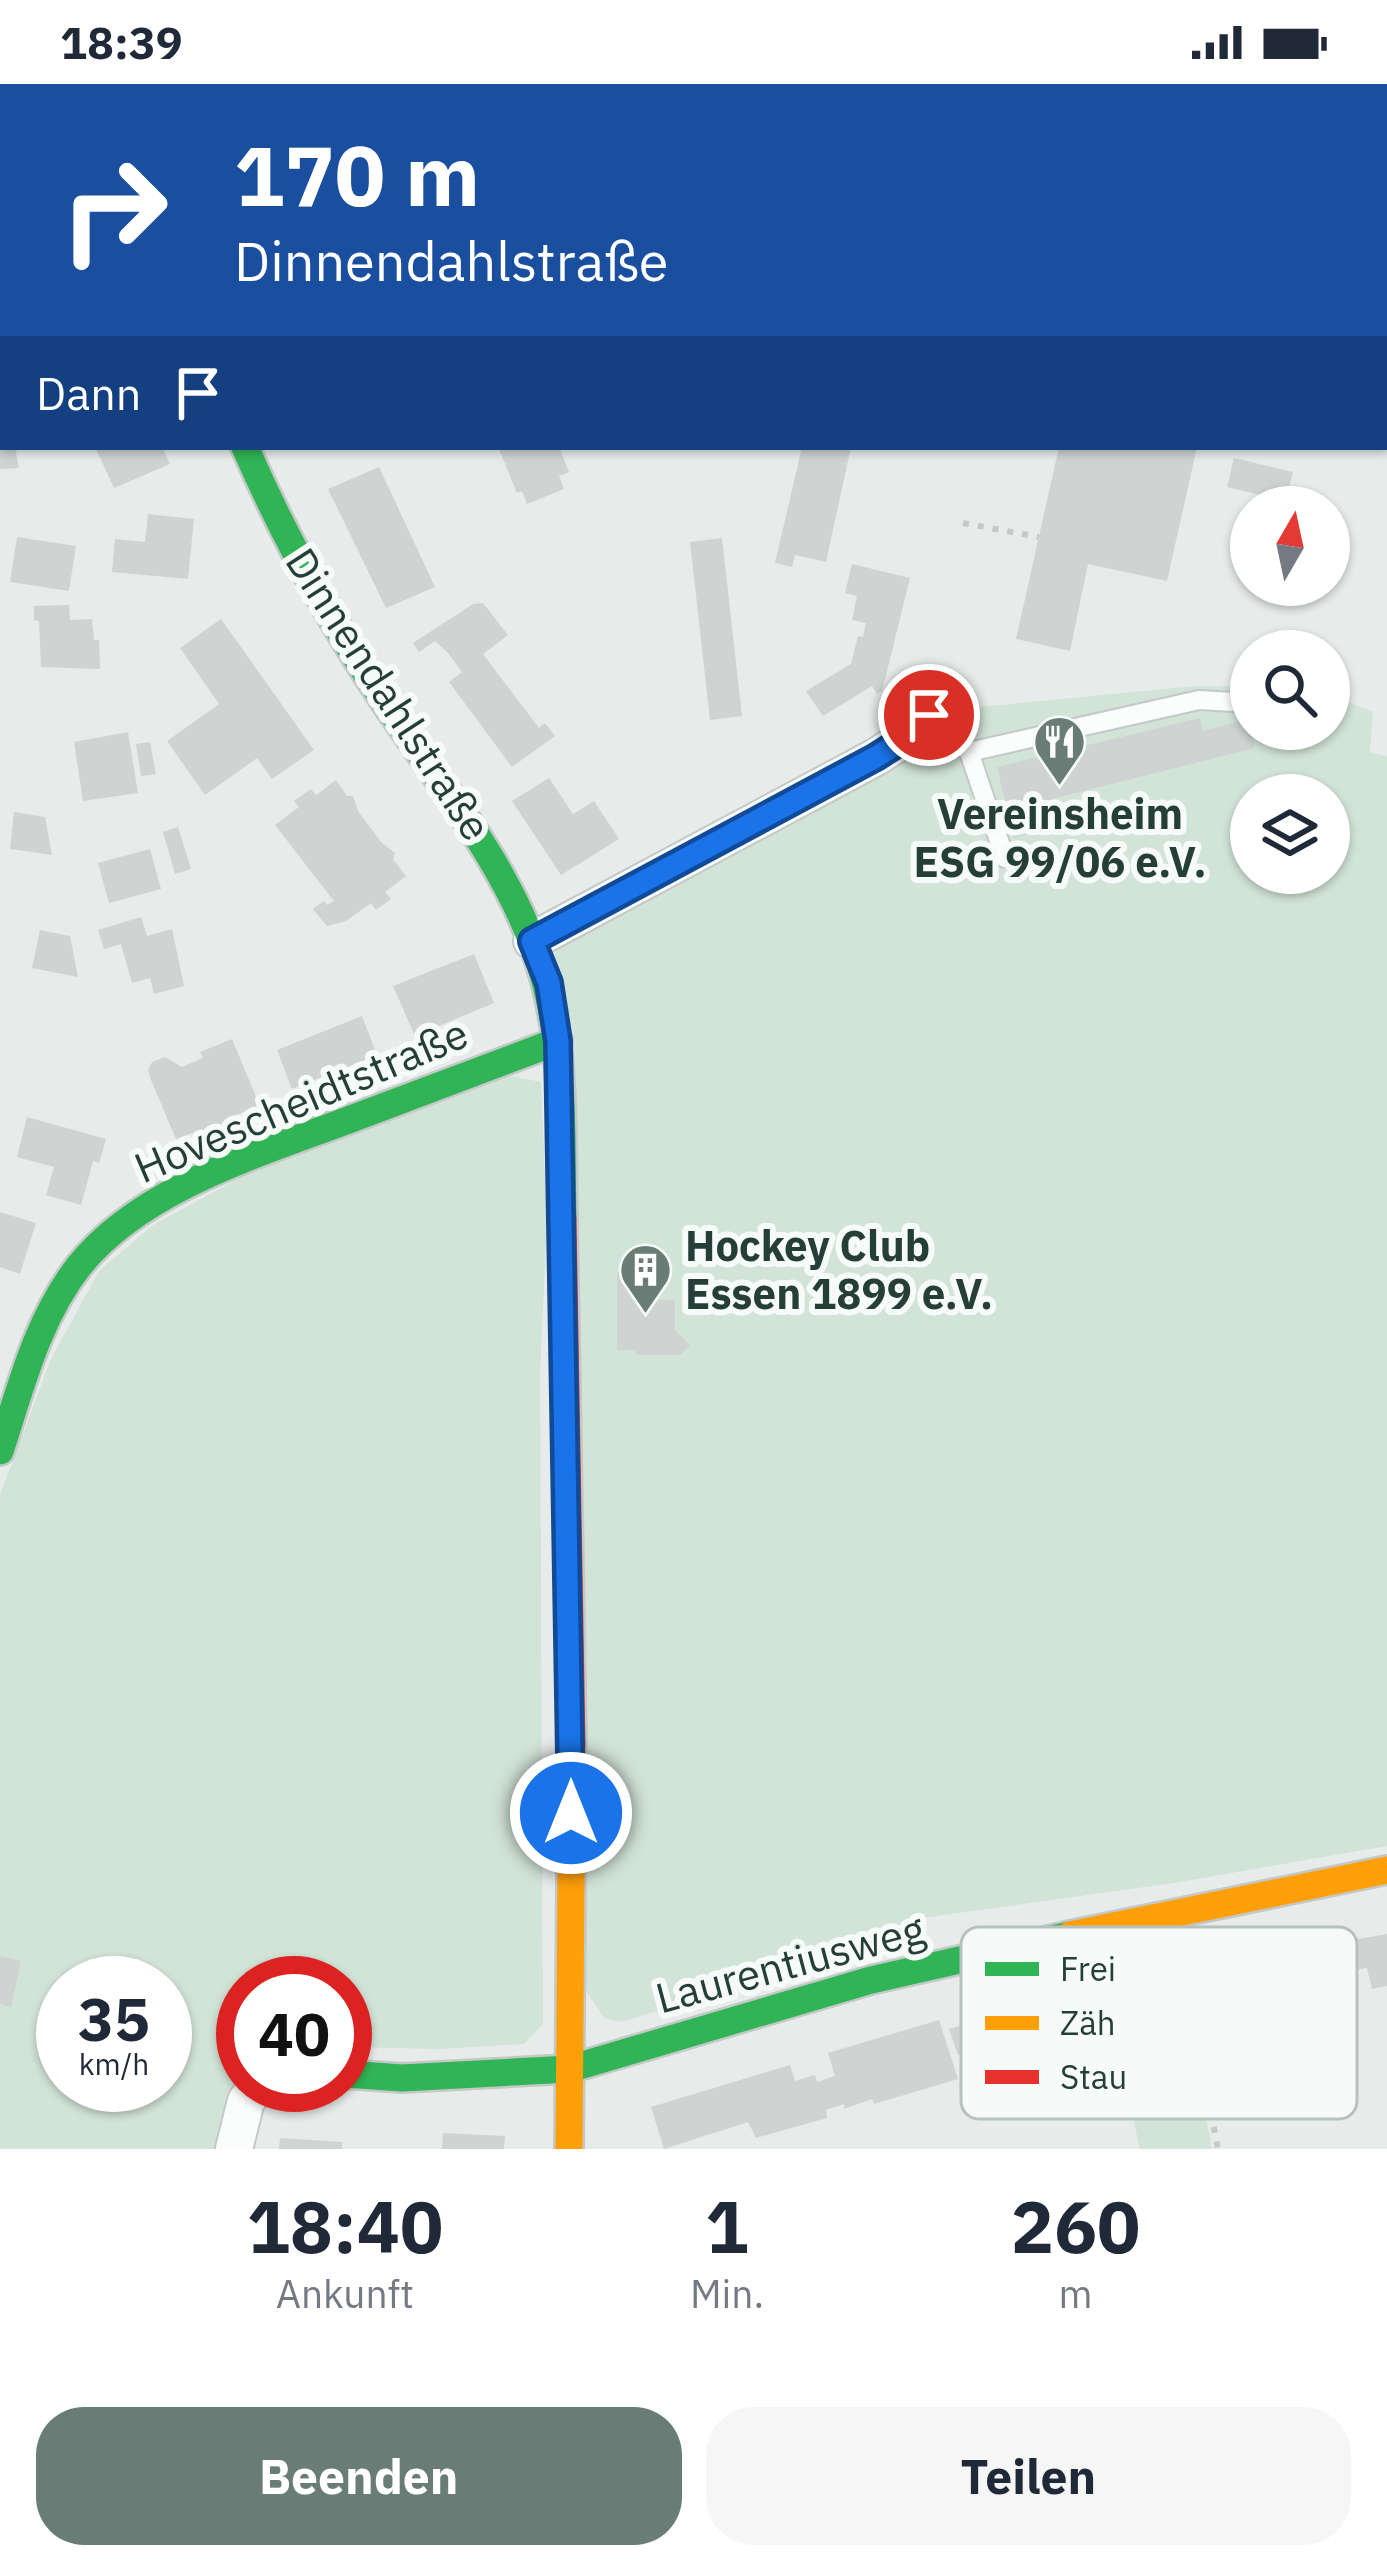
<!DOCTYPE html>
<html lang="de">
<head>
<meta charset="utf-8">
<style>
  :root { --surface:#fff; --page:#f6f6f7; --text:#1f2937; --muted:#747a83; --accent:#697c76 }
  body { margin:0; font-family:"IBM Plex Sans",sans-serif; background:var(--page); color:var(--text); height:100vh; display:flex; flex-direction:column; font-size:45px; white-space:nowrap }
  * { box-sizing:border-box; margin:0 }
  p { font-size:39px; color:var(--muted) }
  .icon { flex:none; width:66px; height:66px; fill:none; stroke:currentColor; stroke-width:2; stroke-linecap:round; stroke-linejoin:round }
  .map { position:relative; height:2065px; overflow:hidden }
  .panel { display:flex; flex-direction:column; background:var(--surface); flex:1 }
  .panel>* { flex:none }
  .hud { position:absolute; left:0px; top:0px; width:1389px; height:366px; box-shadow:0 3px 9px #0004; background:#1a4fa0; color:#fff; overflow:hidden }
  .needle { width:78px; rotate:9deg }
  .tools { position:absolute; left:1230px; top:402px; display:grid; gap:24px }
  .tools a { display:grid; place-items:center; width:120px; height:120px; border-radius:50%; background:var(--surface); box-shadow:0 3px 9px #0004; font-size:60px }
  .speed { position:absolute; left:36px; top:1872px; display:flex; gap:24px; font-size:60px; font-weight:700; text-align:center }
  .speed>* { display:grid; place-content:center; width:156px; height:156px; border-radius:50%; background:var(--surface); box-shadow:0 3px 9px #0004; line-height:1 }
  .speed small { font-size:30px; font-weight:400 }
  .speed .limit { border:18px solid #d22; background:#fff; color:#111 }
  .pin { position:absolute; display:grid; place-items:center; width:102px; height:102px; color:#fff; margin:-51px; border:6px solid #fff; border-radius:50%; box-shadow:0 3px 12px #0007 }
  .me { position:absolute; width:132px; margin:-66px; rotate:0deg; stroke-linejoin:round; filter:drop-shadow(0 0 9px #0008) }
  .turn { display:flex; align-items:center; gap:42px; height:252px; padding:0 36px; font-size:54px }
  .turn .icon { width:156px; height:156px; stroke-width:2.5 }
  .turn b { display:block; font-size:84px; line-height:102px }
  .then { display:flex; align-items:center; height:114px; padding:0 36px; background:#0003; gap:24px; font-size:45px }
  .eta { display:flex; justify-content:space-evenly; align-items:center; height:204px; text-align:center }
  .eta b { font-size:72px; font-weight:700; line-height:84px }
  .button { display:flex; gap:24px; margin-top:auto; padding:24px 36px }
  .button a { flex:1; height:138px; border-radius:48px; background:var(--accent); color:#fff; font-size:48px; font-weight:700; line-height:138px; text-align:center }
  .button a+a { background:var(--page); color:var(--text) }
  .status { display:flex; justify-content:space-between; align-items:center; height:84px; padding:0 60px; background:var(--surface); direction:ltr }
  .status svg { height:33px; fill:currentColor }
  .map>svg:first-child { display:block }
</style>
</head>
<body>
<div class="status"><b>18:39</b><svg viewBox="0 0 49 12"><path d="M0 12V9h3v3zM5 12V6h3v6zM10 12V3h3v9zM15 12V0h3v12zM26 1h20v11H26zM47 4h2v5h-2z"/></svg></div>
<div class="map">
<svg width="1387" height="2065" viewBox="0 0 1387 2065">
  <rect width="100%" height="100%" fill="#e7ecea"/>
  <g fill="#d2e4d7" fill-rule="evenodd">
    <path d="M1196 602H1251V645H1329V610L1373 628 1370 668 1387 672V1762L1174 1799 923 1834 864 1862 622 1938 604 1934 583 1902 555 861 937 627ZM1251 711H1329V789H1251Z"/>
    <path d="M512 992 541 998 547 1138 540 1290 543 1940 524 1960 441 1965 345 1963V1899H243V2001L230 2065H0V1411L50 1277 99 1187 153 1141 254 1086ZM63 1899H165V2001H63Z"/>
    <polygon points="1168,1831 1212,2065 1140,2065 1089,1847"/>
  </g>
  <g fill="#cfd3d1">
    <polygon points="0,363 15,363 19,384 0,385"/>
    <polygon points="95,363 162,363 170,380 114,404"/>
    <polygon points="498,363 559,363 569,388 559,392 564,405 527,420 522,407 517,409"/>
    <polygon points="802,363 851,363 826,478 795,471 792,483 775,479"/>
    <polygon points="1059,363 1197,363 1167,497 1088,480 1070,567 1016,555"/>
    <polygon points="1234,374 1293,388 1286,417 1227,403"/>
    <polygon points="379,383 435,503 386,524 328,405"/>
    <polygon points="148,430 194,435 188,495 112,488 115,455 145,458"/>
    <polygon points="17,453 76,462 69,507 10,498"/>
    <polygon points="722,454 742,632 710,636 690,458"/>
    <polygon points="852,480 910,494 882,607 877,610 872,602 823,632 806,607 851,580 858,552 863,553 866,539 852,536 857,512 845,509"/>
    <polygon points="483,519 508,551 483,570 539,644 545,639 555,652 512,683 449,598 462,588 448,569 435,557 419,568 413,559 473,520"/>
    <polygon points="69,521 70,536 92,535 94,556 99,556 100,585 41,583 39,537 34,536 34,522"/>
    <polygon points="221,535 314,666 272,695 257,674 205,711 167,657 219,620 180,564"/>
    <polygon points="1200,634 1203,647 1248,635 1255,664 1052,715 1058,743 1014,754 997,683"/>
    <polygon points="128,648 138,709 83,717 74,658"/>
    <polygon points="150,658 156,690 141,692 136,660"/>
    <polygon points="549,694 573,730 594,717 619,755 561,791 512,717"/>
    <polygon points="336,696 347,712 353,712 358,727 381,758 395,769 393,775 406,792 385,808 391,815 376,826 371,819 346,837 327,842 313,825 324,817 327,821 334,817 275,741 299,723 294,717 311,705 316,711"/>
    <polygon points="14,728 45,733 52,771 10,765"/>
    <polygon points="178,743 191,785 175,790 163,748"/>
    <polygon points="150,765 161,805 109,819 98,779"/>
    <polygon points="141,833 147,852 172,845 184,902 154,910 150,894 132,899 121,860 104,865 98,846"/>
    <polygon points="40,846 70,852 78,893 32,884"/>
    <polygon points="474,870 494,919 415,952 393,902"/>
    <polygon points="362,932 377,971 292,1005 277,966"/>
    <polygon points="232,955 260,1022 236,1031 235,1041 228,1044 219,1040 221,1045 195,1055 192,1049 176,1055 151,996 148,986 152,978 165,973 182,983 203,974 200,968"/>
    <polygon points="27,1033 106,1055 99,1079 93,1077 81,1121 46,1111 54,1083 17,1073"/>
    <polygon points="0,1128 36,1139 20,1190 0,1183"/>
    <polygon points="617,1188 658,1188 658,1216 675,1216 675,1246 690,1261 680,1271 636,1271 636,1266 617,1266"/>
    <polygon points="1387,1850 1387,1902 1372,1905 1367,1884 1322,1891 1327,1925 1283,1933 1284,1941 1319,1935 1322,1952 1261,1963 1246,1874 1276,1869 1276,1864 1289,1861 1290,1867"/>
    <polygon points="0,1872 21,1877 11,1923 0,1920"/>
    <polygon points="939,1936 958,1995 874,2020 872,2015 844,2025 844,2020 826,2026 827,2034 756,2054 748,2038 664,2065 651,2023 790,1981 795,1997 815,1991 817,1998 835,1992 828,1969"/>
    <polygon points="969,1939 978,1966 958,1971 949,1945"/>
    <polygon points="443,2049 505,2052 504,2065 442,2065"/>
    <polygon points="280,2054 342,2058 342,2065 279,2065"/>
  </g>
  <g fill="none" stroke-linecap="round" stroke-linejoin="round">
    <defs>
      <g id="lane">
        <polyline points="929,631 969,668 1005,774"/>
        <polyline points="969,668 1199,616 1251,619"/>
      </g>
      <g id="street">
        <polyline points="146,3 146,0"/>
        <polyline points="1049,3 1050,0"/>
        <polyline points="1091,3 1092,0"/>
        <polyline points="0,220 3,219"/>
        <polyline points="532,857 876,673 912,650 929,631"/>
        <polyline points="234,2065 246,2017 259,2001"/>
      </g>
      <g id="fast">
        <polyline points="1386,252 1387,252"/>
        <path d="M245 363C283 450 328 533 381 612 438 698 508 780 540 880 566 961 561 1050 563 1135"/>
        <path d="M0 1367C21 1303 37 1236 79 1182 141 1104 261 1069 351 1035 420 1009 489 983 558 957"/>
        <polyline points="345,1990 402,1994 569,1985 871,1896 1070,1851"/>
      </g>
      <g id="slow">
        <polyline points="295,0 306,3"/>
        <polyline points="1070,1851 1387,1786"/>
        <polyline points="569,2065 572,1661"/>
      </g>
      <polyline id="jam" points="563,1135 572,1661"/>
    </defs>
    <use href="#lane" stroke="#c4c9c7" stroke-width="22"/>
    <use href="#street" stroke="#c4c9c7" stroke-width="40"/>
    <use href="#fast" stroke="#c3c9c7" stroke-width="32"/>
    <use href="#slow" stroke="#c3c9c7" stroke-width="32"/>
    <use href="#jam" stroke="#c3c9c7" stroke-width="32"/>
    <g stroke="#c2cbc8" stroke-width="6" stroke-dasharray="6 9" stroke-linecap="butt">
      <polyline points="1283,0 1295,0"/>
      <polyline points="878,3 878,0"/>
      <polyline points="1386,54 1387,54"/>
      <polyline points="963,439 1039,453"/>
      <polyline points="1180,1866 1218,2065"/>
    </g>
    <use href="#lane" stroke="#fbfcfc" stroke-width="18"/>
    <use href="#street" stroke="#fbfcfc" stroke-width="36"/>
    <use href="#fast" stroke="#30b455" stroke-width="27"/>
    <use href="#slow" stroke="#ff9f0a" stroke-width="27"/>
    <use href="#jam" stroke="#e5322d" stroke-width="27"/>
  </g>
  <g fill="none" stroke-linecap="round" stroke-linejoin="round">
    <defs>
      <polyline id="route" points="571,1729 558,957 549,899 532,857 876,673 912,650 929,631"/>
    </defs>
    <use href="#route" stroke="#114b97" stroke-width="30"/>
    <use href="#route" stroke="#1a73e8" stroke-width="21"/>
  </g>
  <defs>
    <symbol id="restaurant-pin" viewBox="-11 -11 22 30"><path d="M0 17L-7.5 6A9.5 9.5 0 1 1 7.5 6Z" fill="#697c76" stroke="#f6faf8"/><path d="M-5-6h1v4h1v-4h1v4h1v-4h1v5L-1.5 .5V6h-2V.5L-5-1ZM5-6V6H3V1.5H1.5Q1.5-4 5-6Z" fill="#fff"/></symbol>
    <symbol id="building-pin" viewBox="-11 -11 22 30"><path d="M0 17L-7.5 6A9.5 9.5 0 1 1 7.5 6Z" fill="#697c76" stroke="#f6faf8"/><path d="M-4-6H4V6H1V3H-1V6H-4ZM-2.5-4.3h1.7v1.8h-1.7ZM.8-4.3h1.7v1.8H.8ZM-2.5-1h1.7V.8h-1.7ZM.8-1h1.7V.8H.8Z" fill="#fff"/></symbol>
  </defs>
  <g fill-rule="evenodd">
    <use href="#restaurant-pin" x="1030" y="628" width="59" height="81"/>
    <use href="#building-pin" x="616" y="1156" width="59" height="81"/>
  </g>
  <g text-anchor="middle" dominant-baseline="central" stroke-width="12" stroke-linejoin="round" paint-order="stroke">
    <g font-size="42" fill="#253f38" stroke="#f6faf8">
      <text transform="translate(389 610) rotate(57)">Dinnendahlstraße</text>
      <text transform="translate(301 1016) rotate(-23)">Hovescheidtstraße</text>
      <text transform="translate(790 1879) rotate(-15)">Laurentiusweg</text>
    </g>
    <g font-size="42" font-weight="bold" fill="#253f38" stroke="#f6faf8">
      <text x="1060" y="729">Vereinsheim<tspan x="1060" dy="48">ESG 99/06 e.V.</tspan></text>
      <text x="685" y="1161" text-anchor="start">Hockey Club<tspan x="685" dy="48">Essen 1899 e.V.</tspan></text>
    </g>
  </g>
  <rect x="961" y="1843" width="396" height="192" rx="18" fill="#f6faf8" stroke="#b7c2be" stroke-width="3"/>
  <rect x="985" y="1878" width="54" height="14" fill="#30b455"/>
  <rect x="985" y="1932" width="54" height="14" fill="#ff9f0a"/>
  <rect x="985" y="1986" width="54" height="14" fill="#e5322d"/>
  <g font-size="33" fill="#253f38">
    <text x="1060" y="1897">Frei</text>
    <text x="1060" y="1951">Zäh</text>
    <text x="1060" y="2005">Stau</text>
  </g>
</svg>
<div class="tools">
<a><svg class="needle" viewBox="-14 -14 28 28"><path d="M0-13l5 13h-10z" fill="#e53935"/><path d="M0 13l5-13h-10z" fill="#747a83"/></svg></a>
<a><svg class="icon" aria-label="search" viewBox="0 0 24 24"><circle cx="10" cy="10" r="6"/><path d="M15 15l6 6"/></svg></a>
<a><svg class="icon" aria-label="layers" viewBox="0 0 24 24"><path d="M12 4l9 5-9 5-9-5zM3 14l9 5 9-5"/></svg></a>
</div>
<div class="speed"><div>35<small>km/h</small></div><div class="limit">40</div></div>
<div class="pin" style="left:929px;top:631px;background:#d93025"><svg class="icon" aria-label="arrive" viewBox="0 0 24 24"><path d="M6 21V4h12l-3 4 3 4H6"/></svg></div>
<svg class="me" style="left:571px;top:1729px" viewBox="-20 -20 40 40"><circle r="17" fill="#1a73e8" stroke="#fff" stroke-width="3"/><path d="M0-11L8 9 0 5-8 9z" fill="#fff"/></svg>
<div class="hud">
<div class="turn"><svg class="icon" aria-label="right" viewBox="0 0 24 24"><path d="M7 20v-9h11M14 6l5 5-5 5"/></svg><div><b>170 m</b>Dinnendahlstraße</div></div>
<div class="then">Dann<svg class="icon" aria-label="arrive" viewBox="0 0 24 24"><path d="M6 21V4h12l-3 4 3 4H6"/></svg></div>
</div>
</div>
<section class="panel">
<div class="eta">
<div><b>18:40</b><p>Ankunft</p></div>
<div><b>1</b><p>Min.</p></div>
<div><b>260</b><p>m</p></div>
</div>
<div class="button"><a>Beenden</a><a>Teilen</a></div>
</section>
</body>
</html>
